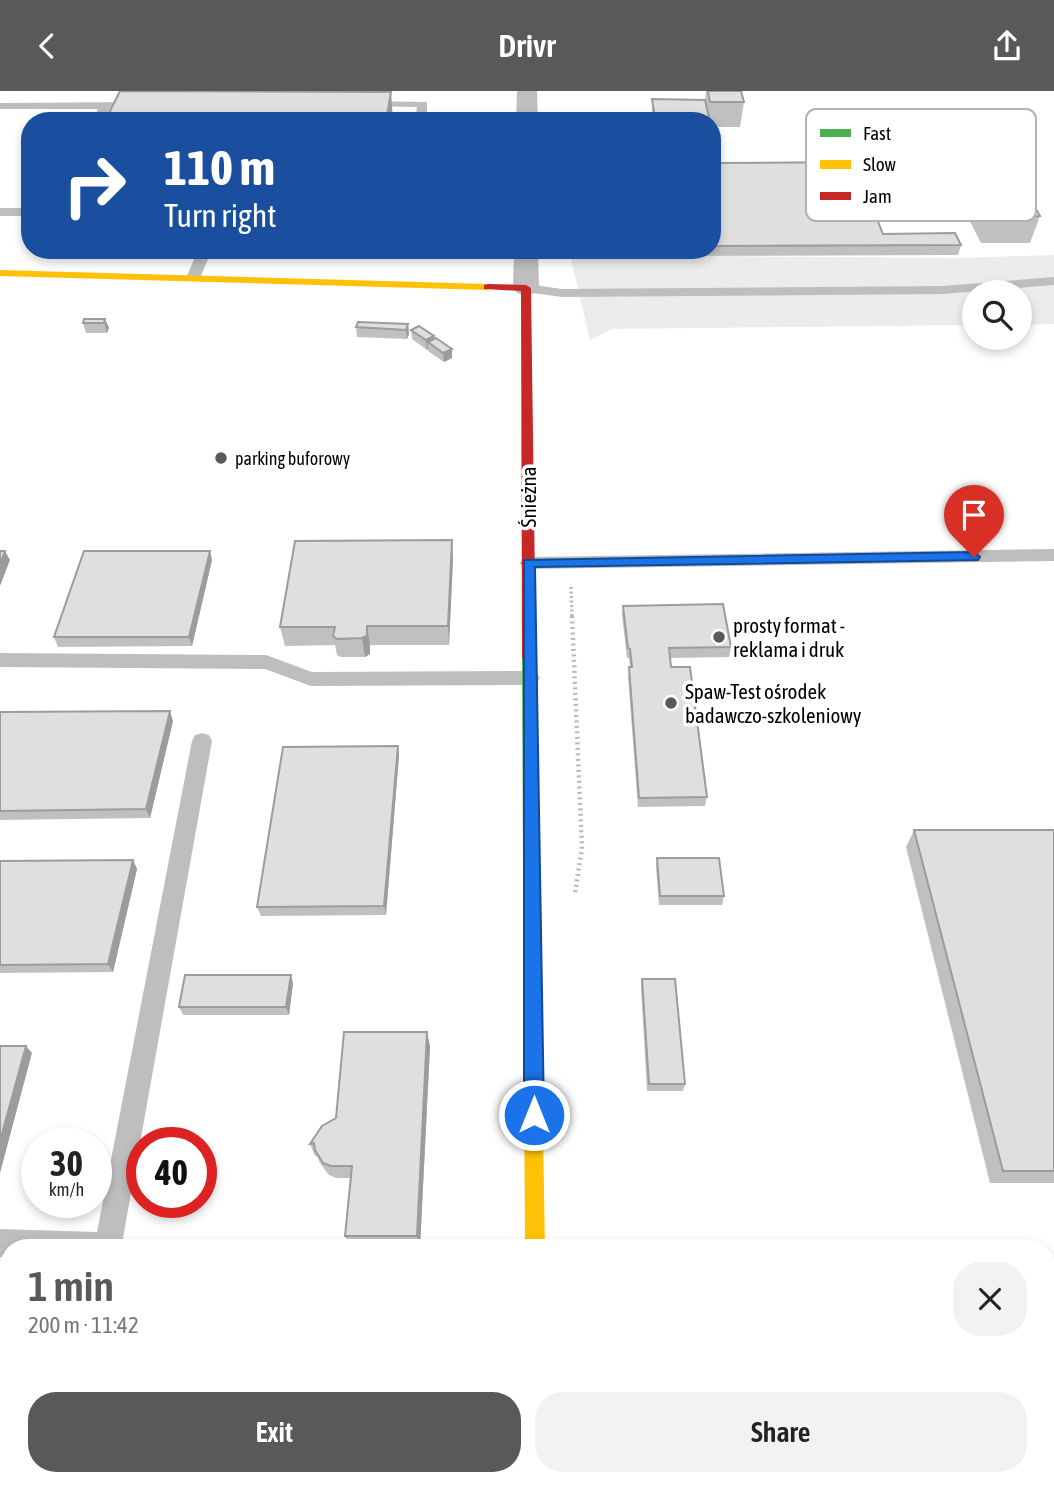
<!DOCTYPE html>
<html lang="en">
<head>
<meta charset="utf-8">
<style>
  :root { --surface:#fff; --page:#f2f2f2; --text:#222; --muted:#767676; --accent:#595959 }
  body { margin:0; font-family:"Asap Condensed",sans-serif; background:var(--page); color:var(--text); height:100vh; display:flex; flex-direction:column; font-size:26px; white-space:nowrap }
  * { box-sizing:border-box; margin:0 }
  p { font-size:23px; color:var(--muted) }
  .icon { flex:none; width:38px; height:38px; fill:none; stroke:currentColor; stroke-width:2; stroke-linecap:round; stroke-linejoin:round }
  .map { position:relative; flex:1; overflow:hidden }
  .side { position:absolute; left:0px; top:1148px; width:1055px; height:247px; display:flex; flex-direction:column; background:var(--surface); border-radius:28px 28px 0 0; box-shadow:0 4px 10px #0003 }
  .side>* { flex:none }
  .guide { position:absolute; left:21px; top:21px; width:700px; height:147px; border-radius:28px; box-shadow:0 4px 10px #0003; background:#1a4fa0; color:#fff; overflow:hidden }
  .tools { position:absolute; left:962px; top:189px; display:grid; gap:14px }
  .tools a { display:grid; place-items:center; width:70px; height:70px; border-radius:50%; background:var(--surface); box-shadow:0 4px 10px #0003; font-size:35px }
  .speed { position:absolute; left:21px; top:1036px; display:flex; gap:14px; font-size:35px; font-weight:700; text-align:center }
  .speed>* { display:grid; place-content:center; width:91px; height:91px; border-radius:50%; background:var(--surface); box-shadow:0 4px 10px #0003; line-height:1 }
  .speed small { font-size:18px; font-weight:400 }
  .speed .limit { border:10px solid #d22; background:#fff; color:#111 }
  .pin { position:absolute; display:grid; place-items:center; width:60px; height:60px; color:#fff; margin:-72px -30px; border-radius:50% 50% 50% 0; rotate:-45deg; box-shadow:0 0 7px #0007 }
  .pin .icon { rotate:45deg }
  .me { position:absolute; width:77px; margin:-38px; rotate:0deg; stroke-linejoin:round; filter:drop-shadow(0 0 5px #0008) }
  .turn { display:flex; align-items:center; gap:24px; height:147px; padding:0 28px; font-size:32px }
  .turn .icon { width:91px; height:91px; stroke-width:2.5 }
  .turn b { display:block; font-size:49px; line-height:60px }
  .round { display:grid; place-items:center; flex:none; width:74px; height:74px; border-radius:28px; background:var(--page) }
  .summary { display:flex; align-items:center; justify-content:space-between; height:119px; padding:0 28px }
  h1 { font-size:42px; font-weight:600; line-height:52px; color:var(--accent) }
  .button { display:flex; gap:14px; margin-top:auto; padding:14px 28px }
  .button a { flex:1; height:80px; border-radius:28px; background:var(--accent); color:#fff; font-size:28px; font-weight:600; line-height:80px; text-align:center }
  .button a+a { background:var(--page); color:var(--text) }
  header { display:flex; justify-content:space-between; align-items:center; height:91px; padding:0 28px; background:var(--accent); color:#fff; font-size:32px; font-weight:600 }
  .map>svg:first-child { display:block }
</style>
</head>
<body>
<header><svg class="icon" aria-label="back" viewBox="0 0 24 24"><path d="M15 5l-7 7 7 7"/></svg>Drivr<svg class="icon" aria-label="share" viewBox="0 0 24 24"><path d="M12 15V3M7 8l5-5 5 5M5 13v7h14v-7"/></svg></header>
<div class="map">
<svg width="1054" height="1394" viewBox="0 0 1054 1394">
  <rect width="100%" height="100%" fill="#fff"/>
  <polygon fill="#ececec" points="570,164 957,167 1054,164 1054,233 1020,234 1020,201 975,201 975,234 612,238 590,249"/>
  <g fill="none" stroke-linecap="round" stroke-linejoin="round">
    <polyline stroke="#b9b9b9" stroke-width="3.5" stroke-dasharray="2 2.5" stroke-linecap="butt" points="571,496 572,527"/>
    <polyline stroke="#b9b9b9" stroke-width="4.5" stroke-dasharray="2 3.5" stroke-linecap="butt" points="572,525 582,757 575,802"/>
    <polyline stroke="#b9b9b9" stroke-width="5" stroke-dasharray="2.5 4.5" stroke-linecap="butt" points="648,1386 648,1394"/>
    <g fill="#bebebe" fill-rule="evenodd">
      <polygon points="363,10 427,11 427,30 415,30 417,16 359,15 359,11"/>
      <polygon points="142,11 148,14 146,16 110,17 104,30 92,30 98,18 0,18 0,12"/>
      <rect x="0" y="117" width="30" height="8"/>
      <polygon points="198,159 212,159 200,187 193,191 186,187"/>
      <polygon points="1054,186 1054,194 943,203 562,206 526,201 519,197 526,193 562,198 943,195"/>
      <polygon points="1054,458 1054,470 528,478 519,472 528,466"/>
      <polygon points="0,562 266,564 312,581 530,580 537,582 540,587 537,592 530,594 311,595 265,578 0,576"/>
      <polygon points="202,642 209,644 212,650 123,1147 129,1157 9,1157 9,1166 0,1166 0,1138 97,1141 192,650 195,644"/>
      <rect x="1046" y="1333" width="8" height="30"/>
    </g>
    <g fill="#bebebe" fill-rule="evenodd">
      <polygon points="517,0 537,0 538,30 516,30"/>
      <polygon points="514,159 538,159 539,197 535,202 526,205 517,202 513,197"/>
    </g>
    <g fill="#4caf50" fill-rule="evenodd">
      <polygon points="529,562 536,567 542,987 540,993 533,996 526,993 524,987 522,567"/>
      <polygon points="525,1386 547,1386 548,1394 524,1394"/>
    </g>
    <g fill="#ffc107" fill-rule="evenodd">
      <polygon points="0,179 488,193 493,196 488,199 0,185"/>
      <polygon points="533,978 540,981 542,987 545,1157 525,1157 524,987 526,981"/>
    </g>
    <polygon fill="#c62828" fill-rule="evenodd" points="488,193 526,194 531,197 536,567 529,572 522,567 521,200 484,198 484,194"/>
  </g>
  <g fill="#c0c0c0">
    <polygon points="706,0 741,0 744,11 740,36 712,36 712,30 653,30 652,17 652,8 705,9"/>
    <polygon points="853,24 962,28 1040,125 1030,152 981,152 937,65 853,65 847,49"/>
    <polygon points="712,72 883,143 961,154 958,164 673,165 672,159 712,159"/>
    <polygon points="610,159 646,159 645,161 610,161"/>
    <polygon points="105,228 109,237 107,242 86,242 83,232"/>
    <polygon points="408,233 409,243 407,248 357,246 356,236"/>
    <polygon points="411,239 434,245 434,248 452,258 452,267 444,271 428,260 428,258 427,259 412,248"/>
    <polygon points="452,449 453,468 449,554 370,554 370,563 365,566 341,566 337,564 335,554 285,555 280,536"/>
    <polygon points="212,469 192,555 58,556 54,546"/>
    <polygon points="623,515 731,556 729,566 670,567 671,576 707,706 705,715 638,716 628,586 630,576 629,567 627,567 622,524"/>
    <polygon points="0,621 173,630 150,727 0,729"/>
    <polygon points="399,664 386,824 261,825 257,816"/>
    <polygon points="914,739 1054,739 1054,1092 990,1092 906,756"/>
    <polygon points="657,767 724,805 722,814 659,814 656,776"/>
    <polygon points="133,769 137,778 113,881 0,882 0,770"/>
    <polygon points="642,888 685,993 683,1000 647,1000 641,896"/>
    <polygon points="293,892 289,924 183,924 179,916"/>
    <polygon points="430,955 420,1156 350,1156 345,1145 351,1087 336,1087 329,1084 320,1072 317,1065 315,1065 310,1053 336,1027"/>
  </g>
  <g fill="#9c9c9c">
    <polygon points="391,1 393,30 386,30"/>
    <polygon points="105,228 109,237 107,242 104,232"/>
    <polygon points="408,233 409,243 407,248 406,239"/>
    <polygon points="434,245 435,255 428,251 428,258 427,259 426,249"/>
    <polygon points="452,258 452,267 444,271 443,262"/>
    <polygon points="452,449 453,468 449,554 448,535"/>
    <polygon points="5,460 10,469 0,495 0,473"/>
    <polygon points="210,460 212,469 192,555 189,546"/>
    <polygon points="367,535 370,554 370,563 365,566 362,547"/>
    <polygon points="170,620 173,630 150,727 146,718"/>
    <polygon points="398,655 399,664 386,824 384,815"/>
    <polygon points="133,769 137,778 113,881 108,873"/>
    <polygon points="291,884 293,892 289,924 286,916"/>
    <polygon points="427,941 430,955 420,1156 417,1145"/>
    <polygon points="26,955 32,962 0,1082 0,1050"/>
    <polygon points="2,1353 9,1356 9,1362 3,1386 0,1385 0,1362"/>
  </g>
  <g fill="#dfdfdf" stroke="#9c9c9c" stroke-width="2">
    <polygon points="120,0 391,1 386,30 105,30"/>
    <polygon points="708,0 741,0 744,11 710,11"/>
    <polygon points="652,8 705,9 709,27 655,27"/>
    <polygon points="960,23 962,28 984,27 1040,125 990,126 944,40 859,40 853,24"/>
    <polygon points="854,71 883,143 955,142 961,154 712,155 712,72"/>
    <polygon points="84,228 105,228 104,232 83,232"/>
    <polygon points="358,231 408,233 406,239 356,236"/>
    <polygon points="419,235 434,245 426,249 411,239"/>
    <polygon points="436,247 452,258 443,262 428,251"/>
    <polygon points="452,449 448,535 367,535 367,545 362,547 337,548 333,545 335,536 280,536 295,450"/>
    <polygon points="0,460 5,460 0,473"/>
    <polygon points="84,460 210,460 189,546 54,546"/>
    <polygon points="723,513 731,556 669,557 671,576 690,576 707,706 639,707 629,576 632,576 630,558 628,557 623,515"/>
    <polygon points="170,620 146,718 0,720 0,621"/>
    <polygon points="398,655 384,815 257,816 283,656"/>
    <polygon points="914,739 1054,739 1054,1080 1003,1080"/>
    <polygon points="657,767 719,767 724,805 660,805"/>
    <polygon points="133,769 108,873 0,874 0,770"/>
    <polygon points="185,884 291,884 286,916 179,916"/>
    <polygon points="642,888 675,888 685,993 649,993"/>
    <polygon points="344,941 427,941 417,1145 345,1145 352,1075 331,1075 323,1072 315,1059 314,1052 310,1053 322,1035 336,1027"/>
    <polygon points="0,955 26,955 0,1050"/>
    <polygon points="0,1209 9,1209 9,1353 2,1353 0,1362"/>
  </g>
  <polygon fill="#1a73e8" stroke="#114b97" stroke-width="2" points="974,461 980,466 978,469 535,476 544,1024 541,1031 534,1034 527,1031 524,1024 524,469"/>
  <g fill="#595959" stroke="#fff" stroke-width="2.5">
    <circle cx="221" cy="367" r="7"/>
    <circle cx="719" cy="546" r="7"/>
    <circle cx="671" cy="612" r="7"/>
  </g>
  <g text-anchor="middle" dominant-baseline="central" stroke-width="7" stroke-linejoin="round" paint-order="stroke">
    <g font-size="18" fill="#000" stroke="#fff" text-anchor="start">
      <text x="235" y="367">parking buforowy</text>
    </g>
    <g font-size="21" fill="#000" stroke="#fff">
      <text transform="translate(528 406) rotate(-90)">Śnieżna</text>
    </g>
    <g font-size="21" fill="#000" stroke="#fff" text-anchor="start">
      <text x="733" y="534">prosty format -<tspan x="733" dy="24">reklama i druk</tspan></text>
      <text x="685" y="600">Spaw-Test ośrodek<tspan x="685" dy="24">badawczo-szkoleniowy</tspan></text>
    </g>
  </g>
  <rect x="806" y="18" width="230" height="112" rx="10" fill="#fff" stroke="#b2b2b2" stroke-width="2"/>
  <rect x="820" y="38" width="31" height="8" fill="#4caf50"/>
  <rect x="820" y="69" width="31" height="9" fill="#ffc107"/>
  <rect x="820" y="101" width="31" height="8" fill="#c62828"/>
  <g font-size="19" fill="#000">
    <text x="863" y="49">Fast</text>
    <text x="863" y="80">Slow</text>
    <text x="863" y="112">Jam</text>
  </g>
</svg>
<div class="tools">
<a><svg class="icon" aria-label="search" viewBox="0 0 24 24"><circle cx="10" cy="10" r="6"/><path d="M15 15l6 6"/></svg></a>
</div>
<div class="speed"><div>30<small>km/h</small></div><div class="limit">40</div></div>
<div class="pin" style="left:974px;top:466px;background:#d93025"><svg class="icon" aria-label="arrive" viewBox="0 0 24 24"><path d="M6 21V4h12l-3 4 3 4H6"/></svg></div>
<svg class="me" style="left:534px;top:1024px" viewBox="-20 -20 40 40"><circle r="17" fill="#1a73e8" stroke="#fff" stroke-width="3"/><path d="M0-11L8 9 0 5-8 9z" fill="#fff"/></svg>
<div class="guide">
<div class="turn"><svg class="icon" aria-label="right" viewBox="0 0 24 24"><path d="M7 20v-9h11M14 6l5 5-5 5"/></svg><div><b>110 m</b>Turn right</div></div>
</div>
<section class="side">
<div class="summary"><div><h1>1 min</h1><p>200 m · 11:42</p></div><a class="round"><svg class="icon" aria-label="close" viewBox="0 0 24 24"><path d="M6 6l12 12M18 6L6 18"/></svg></a></div>
<div class="button"><a>Exit</a><a>Share</a></div>
</section>
</div>
</body>
</html>
